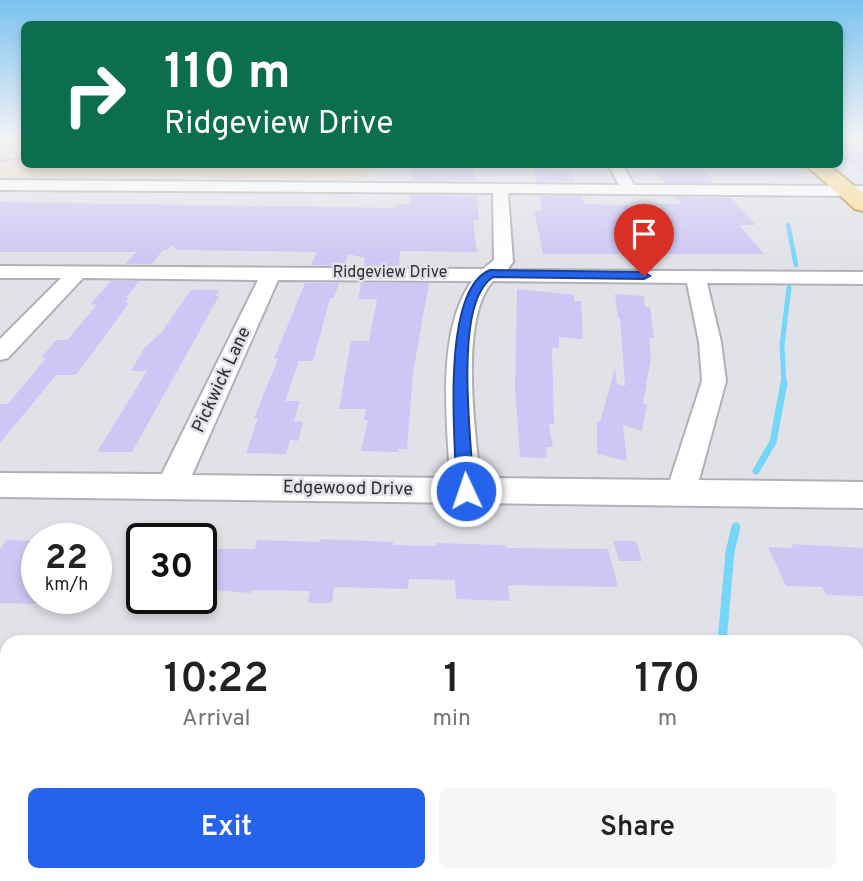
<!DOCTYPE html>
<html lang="en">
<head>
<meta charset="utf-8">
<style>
  :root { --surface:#fff; --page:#f6f6f6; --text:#222; --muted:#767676; --accent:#2563eb }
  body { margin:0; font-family:Overpass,sans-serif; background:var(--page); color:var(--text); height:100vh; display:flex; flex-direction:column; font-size:26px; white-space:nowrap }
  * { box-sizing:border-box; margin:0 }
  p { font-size:23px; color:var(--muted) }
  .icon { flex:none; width:38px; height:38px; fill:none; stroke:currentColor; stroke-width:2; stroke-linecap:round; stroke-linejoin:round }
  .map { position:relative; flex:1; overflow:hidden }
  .side { position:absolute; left:0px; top:635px; width:864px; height:247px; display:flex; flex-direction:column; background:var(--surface); border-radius:21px 21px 0 0; box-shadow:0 4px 10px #0003 }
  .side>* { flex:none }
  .banner { position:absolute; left:21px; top:21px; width:822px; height:147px; border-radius:10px; box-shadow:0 4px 10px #0003; background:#0b6e4f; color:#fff; overflow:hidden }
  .speed { position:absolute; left:21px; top:523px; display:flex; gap:14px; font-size:35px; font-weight:700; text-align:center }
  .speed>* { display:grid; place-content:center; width:91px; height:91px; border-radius:50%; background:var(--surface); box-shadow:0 4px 10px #0003; line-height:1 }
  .speed small { font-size:18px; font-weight:400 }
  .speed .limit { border:4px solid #111; border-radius:10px; background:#fff; color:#111 }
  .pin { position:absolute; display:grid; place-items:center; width:60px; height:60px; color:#fff; margin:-72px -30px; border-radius:50% 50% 50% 0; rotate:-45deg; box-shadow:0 0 7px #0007 }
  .pin .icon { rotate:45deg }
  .me { position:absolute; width:77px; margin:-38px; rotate:357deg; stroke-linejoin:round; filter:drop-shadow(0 0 5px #0008) }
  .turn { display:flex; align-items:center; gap:24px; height:147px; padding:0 28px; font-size:32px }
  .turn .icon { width:91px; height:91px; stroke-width:2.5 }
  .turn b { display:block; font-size:49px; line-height:60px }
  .eta { display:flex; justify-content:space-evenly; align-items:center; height:119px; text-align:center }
  .eta b { font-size:42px; font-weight:600; line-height:49px }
  .primary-button { display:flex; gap:14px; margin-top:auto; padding:14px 28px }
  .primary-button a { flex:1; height:80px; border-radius:10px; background:var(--accent); color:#fff; font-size:28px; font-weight:600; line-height:80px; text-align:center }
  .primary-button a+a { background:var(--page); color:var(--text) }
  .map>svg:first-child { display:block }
</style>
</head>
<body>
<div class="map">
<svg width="863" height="881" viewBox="0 0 863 881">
  <rect width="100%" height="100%" fill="#e1e2e8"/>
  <polygon fill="#e8d4c6" points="0,136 24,136 24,164 375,165 373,173 362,179 0,178"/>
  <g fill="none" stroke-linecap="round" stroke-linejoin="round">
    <polyline stroke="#76d6f9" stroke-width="4.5" points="788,225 796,265"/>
    <polyline stroke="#76d6f9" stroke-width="5" points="784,384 782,345 789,288"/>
    <polyline stroke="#76d6f9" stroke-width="7" points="756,471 773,442 784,383"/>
    <polyline stroke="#76d6f9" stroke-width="9" points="722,642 730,552 736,527"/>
    <polyline stroke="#76d6f9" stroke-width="11" points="720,875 720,881"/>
  </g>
  <g fill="#ccc7f4">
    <polygon points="840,142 854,142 863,147 863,173 840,157"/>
    <polygon points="413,164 473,164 475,181 412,181"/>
    <polygon points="650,164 698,164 715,183 664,183"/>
    <polygon points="533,169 570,170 575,182 536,182"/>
    <polygon points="411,195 477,196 479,221 473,220 477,252 400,251 399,266 364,266 365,258 348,254 344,266 311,265 317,252 178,250 171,245 168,250 163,250 152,264 125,264 136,252 0,252 0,202 396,208 397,204 410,204"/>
    <polygon points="539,196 581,196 585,204 652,206 651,204 681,204 676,197 730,198 756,225 739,225 764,254 543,254 534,211 542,211"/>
    <polygon points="111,281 139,281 126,298 129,298 125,303 129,303 76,375 56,375 0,443 0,404 8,404 46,358 41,358 56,340 67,340 97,305 91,304"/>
    <polygon points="305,283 339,283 334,298 330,298 313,361 299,361 285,401 300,401 294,421 303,422 298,441 290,440 286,454 246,453 258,418 254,418 278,359 274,359"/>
    <polygon points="361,283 429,283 413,373 407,449 398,449 398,452 361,451 368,420 364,420 366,409 339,409 351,341 369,341 377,299 358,299"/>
    <polygon points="517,289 574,295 574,301 581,301 583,339 559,337 559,348 552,348 554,424 549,424 553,447 546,447 547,458 520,457 515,387"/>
    <polygon points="191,290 219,290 215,296 219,296 132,452 97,452 147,371 131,371 145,347 160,334"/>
    <polygon points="615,294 644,296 645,307 650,307 653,330 654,338 649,338 651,358 643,404 647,405 642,431 623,425 627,461 597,454 597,421 600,422 615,368 617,384 625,386 620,318 618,318"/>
    <polygon points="321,539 393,542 393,545 436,546 436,543 505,545 506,548 608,549 618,587 508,585 510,601 456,599 455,580 409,579 408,589 334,587 332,603 308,603 310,591 252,590 251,593 201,589 201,549 255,549 257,540 320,542"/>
    <polygon points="6,540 37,541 37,604 0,603 0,549"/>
    <polygon points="613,541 636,541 642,561 619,561"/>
    <polygon points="791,544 863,548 863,596 827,595 822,587 786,586 768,547 793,548"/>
  </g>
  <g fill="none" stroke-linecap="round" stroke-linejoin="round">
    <defs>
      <rect id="lane" x="840" y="136" width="23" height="3"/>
      <path id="street" d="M608 164H622L634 185 863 186V196L508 193 513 262 507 270 863 272V284L707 283 721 342 726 381 699 480 863 482V508L0 497V473L162 474 258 280 83 278 8 358 0 360V339L61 278H0V266L483 269 494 260 493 193 0 190V180L619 185ZM278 280 472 281C436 331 447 420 450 478L192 475ZM493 281 687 283 699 342 702 381 670 480 480 478C475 430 459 318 493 281Z"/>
      <polygon id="primary" points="805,164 827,164 863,193 863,211 855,209"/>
    </defs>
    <use href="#lane" stroke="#b0b1b6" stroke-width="4"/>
    <use href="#street" stroke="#b0b1b6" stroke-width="4"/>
    <use href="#primary" stroke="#b58e3a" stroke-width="4"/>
    <polyline stroke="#949599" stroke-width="2.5" stroke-dasharray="2 2.5" stroke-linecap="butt" points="0,161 24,158"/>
    <use href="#lane" fill="#fff" fill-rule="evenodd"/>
    <use href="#street" fill="#fff" fill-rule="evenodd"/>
    <use href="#primary" fill="#feda8c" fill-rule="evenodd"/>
  </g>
  <linearGradient id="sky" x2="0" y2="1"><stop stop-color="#7ac2ef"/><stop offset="0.53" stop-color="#f2f2f5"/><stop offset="1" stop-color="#f2f2f5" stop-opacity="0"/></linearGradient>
  <rect width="863" height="259" fill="url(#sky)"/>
  <path fill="#2563eb" stroke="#184099" stroke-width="2" d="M490 270 644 272 650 276 644 279 493 277C489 280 484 285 482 289 457 327 471 444 474 491L472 496H460L457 491C455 445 440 290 490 270Z"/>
  <g text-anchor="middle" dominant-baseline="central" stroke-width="5" stroke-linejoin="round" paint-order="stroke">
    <g font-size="16" fill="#2e2f31" stroke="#e1e2e8">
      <text x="390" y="273">Ridgeview Drive</text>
    </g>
    <g font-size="18" fill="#2e2f31" stroke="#e1e2e8">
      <text transform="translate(222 380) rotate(-65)">Pickwick Lane</text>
      <text transform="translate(348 489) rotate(1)">Edgewood Drive</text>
    </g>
  </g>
</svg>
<div class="speed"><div>22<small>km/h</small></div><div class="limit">30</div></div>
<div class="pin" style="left:644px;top:276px;background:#d93025"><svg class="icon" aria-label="arrive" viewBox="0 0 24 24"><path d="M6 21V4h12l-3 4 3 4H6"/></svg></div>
<svg class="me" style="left:466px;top:491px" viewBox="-20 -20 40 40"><circle r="17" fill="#2563eb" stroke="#fff" stroke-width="3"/><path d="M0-11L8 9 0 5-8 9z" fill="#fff"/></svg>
<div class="banner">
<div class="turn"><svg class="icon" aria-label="right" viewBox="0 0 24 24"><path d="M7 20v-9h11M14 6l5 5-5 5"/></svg><div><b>110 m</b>Ridgeview Drive</div></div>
</div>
<section class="side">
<div class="eta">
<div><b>10:22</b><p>Arrival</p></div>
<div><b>1</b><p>min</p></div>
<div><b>170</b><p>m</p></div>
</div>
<div class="primary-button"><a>Exit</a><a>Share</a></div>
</section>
</div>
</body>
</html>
